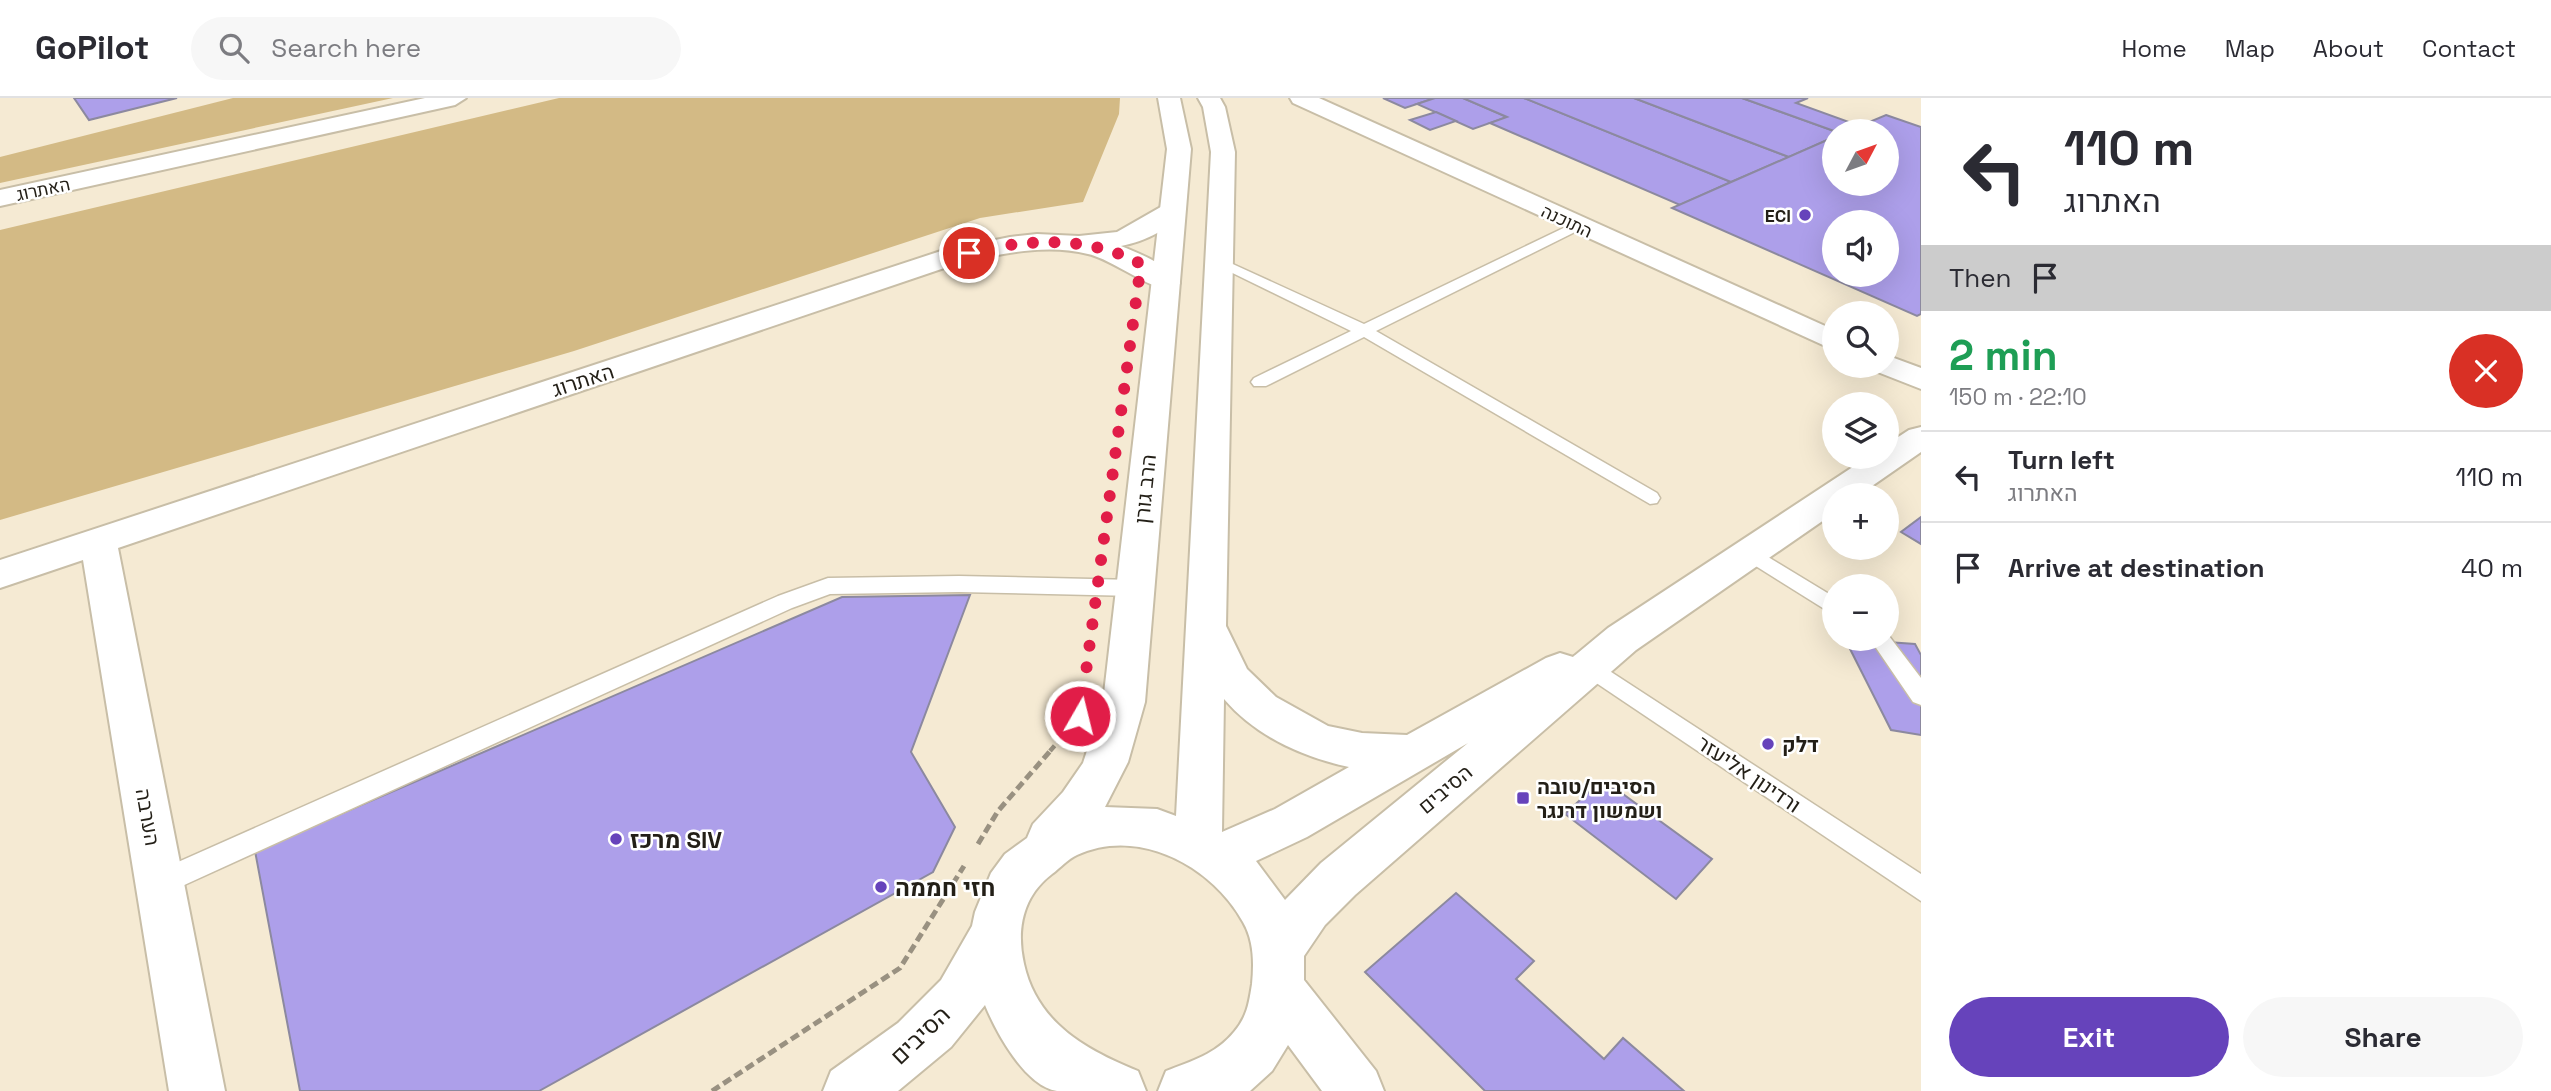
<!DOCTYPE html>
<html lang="en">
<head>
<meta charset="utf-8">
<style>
  :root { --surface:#fff; --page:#f7f7f7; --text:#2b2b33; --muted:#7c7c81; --line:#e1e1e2; --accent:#6643bb }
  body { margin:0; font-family:"Space Grotesk",Heebo,sans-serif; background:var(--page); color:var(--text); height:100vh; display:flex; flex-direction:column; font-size:26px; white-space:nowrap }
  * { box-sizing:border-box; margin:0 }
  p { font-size:23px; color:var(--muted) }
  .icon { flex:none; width:38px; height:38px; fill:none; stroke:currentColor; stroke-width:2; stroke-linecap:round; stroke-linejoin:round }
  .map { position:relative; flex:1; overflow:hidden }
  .panel { display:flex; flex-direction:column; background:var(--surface); width:630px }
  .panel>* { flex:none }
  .hud { background:#fff; color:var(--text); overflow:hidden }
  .needle { width:46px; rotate:49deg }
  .controls { position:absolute; left:1822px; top:21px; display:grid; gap:14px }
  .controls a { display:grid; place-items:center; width:77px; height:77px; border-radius:50%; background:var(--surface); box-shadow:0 7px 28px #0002; font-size:35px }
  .pin { position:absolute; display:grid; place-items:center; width:60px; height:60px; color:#fff; margin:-30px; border:4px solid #fff; border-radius:50%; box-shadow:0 2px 7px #0007 }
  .me { position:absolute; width:77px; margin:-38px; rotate:8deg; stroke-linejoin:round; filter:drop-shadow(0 0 5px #0008) }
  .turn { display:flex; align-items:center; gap:24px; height:147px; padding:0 28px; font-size:32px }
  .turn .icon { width:91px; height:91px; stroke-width:2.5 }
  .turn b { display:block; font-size:49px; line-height:60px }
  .then { display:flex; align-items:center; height:66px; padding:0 28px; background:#0003; gap:14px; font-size:26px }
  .round { display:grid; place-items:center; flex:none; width:74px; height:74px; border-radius:37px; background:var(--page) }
  .overview { display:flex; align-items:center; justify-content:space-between; height:119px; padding:0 28px }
  h1 { font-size:42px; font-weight:600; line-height:52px; color:#1e9e55 }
  .button { display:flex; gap:14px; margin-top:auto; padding:14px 28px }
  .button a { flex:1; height:80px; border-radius:42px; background:var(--accent); color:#fff; font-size:28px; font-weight:600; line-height:80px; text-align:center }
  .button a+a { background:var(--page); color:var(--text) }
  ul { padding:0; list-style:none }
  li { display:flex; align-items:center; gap:21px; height:91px; padding:0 28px; border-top:2px solid var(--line) }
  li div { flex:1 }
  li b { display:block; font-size:26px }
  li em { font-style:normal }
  header { display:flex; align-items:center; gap:42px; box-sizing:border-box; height:98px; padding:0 35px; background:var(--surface); border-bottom:2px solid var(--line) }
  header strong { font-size:33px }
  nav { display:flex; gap:38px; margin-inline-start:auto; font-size:24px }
  .search { width:490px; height:63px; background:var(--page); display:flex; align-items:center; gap:18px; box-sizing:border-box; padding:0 24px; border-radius:38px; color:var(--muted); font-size:26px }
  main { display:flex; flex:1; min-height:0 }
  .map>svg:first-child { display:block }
</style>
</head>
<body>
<header>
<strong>GoPilot</strong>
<div class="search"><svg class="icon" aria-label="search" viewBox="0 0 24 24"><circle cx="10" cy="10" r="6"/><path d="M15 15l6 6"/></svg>Search here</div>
<nav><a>Home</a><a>Map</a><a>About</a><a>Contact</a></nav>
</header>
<main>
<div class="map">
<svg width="1921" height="993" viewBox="0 0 1921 993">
  <rect width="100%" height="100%" fill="#f5ead3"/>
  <g fill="#d3ba85">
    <polygon points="233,0 393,0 0,85 0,59"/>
    <polygon points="559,0 1120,0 1119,16 1083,104 980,120 574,253 0,422 0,132"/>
  </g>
  <g fill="#ad9fea" stroke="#8c899f" stroke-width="2" fill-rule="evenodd">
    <polygon points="74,0 177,0 89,22"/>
    <polygon points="1383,0 1435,0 1405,10"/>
    <polygon points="1435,0 1463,0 1507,19 1473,31 1417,6"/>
    <polygon points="1463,0 1524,0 1731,84 1680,107 1490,25 1507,19"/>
    <polygon points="1524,0 1634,0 1789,59 1731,84"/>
    <polygon points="1634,0 1742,0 1834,33 1834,39 1789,59"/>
    <polygon points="1742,0 1808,0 1796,5 1860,28 1848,33 1834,33"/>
    <polygon points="1436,14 1456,23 1430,32 1410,22"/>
    <path d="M1886 17 1921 29V216L1917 218 1672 110 1834 39V86H1886V33H1848ZM1834 124H1886V177H1834Z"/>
    <polygon points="1921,419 1921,446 1901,434"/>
    <polygon points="970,497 911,654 955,729 933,774 539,993 300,993 255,753 842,499"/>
    <polygon points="1845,541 1915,546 1921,557 1921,637 1891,632"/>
    <polygon points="1594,689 1616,691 1712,761 1676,801 1565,716"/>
    <polygon points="1456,795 1534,863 1516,881 1604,961 1623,940 1684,993 1485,993 1365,874"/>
  </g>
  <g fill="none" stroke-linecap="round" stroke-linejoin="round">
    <defs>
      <g id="service">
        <polygon points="1576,124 1583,128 1581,131 1376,233 1657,395 1660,400 1657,405 1650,406 1364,239 1266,288 1254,288 1251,284 1254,280 1351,233 1212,165 1214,162 1224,162 1364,226"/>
        <polygon points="1750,448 1834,499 1834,517 1743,460 1740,455 1743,450"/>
        <polygon points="959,478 1135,482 1142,485 1145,490 1142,495 1135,498 959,494 830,496 792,510 169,794 160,797 151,794 147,785 151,776 778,498 828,480"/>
        <polygon points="1886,534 1921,580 1921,607 1913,604 1870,541 1886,541"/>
        <polygon points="1582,555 1921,776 1921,803 1574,570 1571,564 1574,558"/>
      </g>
      <g id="minor">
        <polygon points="425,0 466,0 455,7 0,108 0,92"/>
        <polygon points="1290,0 1319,0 1834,232 1834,252 1293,5"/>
        <path d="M1173 102 1182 105 1186 110C1171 131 1146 143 1121 148 1141 156 1168 167 1180 185L1176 191C1154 196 1115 162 1088 156 1046 145 1000 156 959 165L118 450 225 993H169L83 462 0 490V462L941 153 1010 139 1037 136 1079 138 1117 134Z"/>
        <polygon points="1886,257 1921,270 1921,291 1875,273 1872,268 1886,268"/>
      </g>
      <path id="tertiary" d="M1158 0H1180L1191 51 1145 604 1128 664 1105 709 1157 711 1176 718 1211 54 1203 9 1198 0H1220L1225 9 1235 54 1226 528 1247 571 1276 599 1328 628 1362 635 1407 637 1546 560 1560 555 1573 559 1608 530 1868 359H1886V347L1909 332 1921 329V354L1859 397H1834V415L1636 552 1355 797 1325 827 1304 858V882L1376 973 1384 993H1322L1288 947 1272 973 1250 993H1158L1166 973C1192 963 1216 956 1234 934 1247 919 1249 905 1252 886 1254 865 1254 843 1243 824 1213 769 1139 728 1077 757 1068 761 1060 770 1052 776 1023 798 1016 831 1024 866 1037 925 1086 952 1138 973L1146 993C1118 993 1085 993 1057 993 1025 988 996 934 985 907L951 949 898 993H823L831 973 898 925 941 882 972 828 975 814 991 775 1005 756 1027 740 1033 726 1063 694 1083 665 1103 604 1167 51ZM1224 601C1256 638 1302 659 1349 669L1275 711 1222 734ZM1468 645 1321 765 1285 802 1256 763 1307 739Z"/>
    </defs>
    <use href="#service" stroke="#c8bea7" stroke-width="3"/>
    <use href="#minor" stroke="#c8bea7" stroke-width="4"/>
    <use href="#tertiary" stroke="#c8bea7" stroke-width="4"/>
    <polyline stroke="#999181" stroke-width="4.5" stroke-dasharray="7 3.5" stroke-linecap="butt" points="1050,653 1063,638"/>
    <g stroke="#999181" stroke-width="5" stroke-dasharray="9 4.5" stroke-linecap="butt">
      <polyline points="978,746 998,713 1051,652"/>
      <polyline points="712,993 900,870 964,768"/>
    </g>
    <use href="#service" fill="#fff" fill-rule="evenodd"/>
    <use href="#minor" fill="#fff" fill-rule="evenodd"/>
    <use href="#tertiary" fill="#fff" fill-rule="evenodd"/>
  </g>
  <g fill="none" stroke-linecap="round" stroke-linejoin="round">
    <path stroke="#e11d48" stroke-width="12" stroke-dasharray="0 21.6" d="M969 155C1026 141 1088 137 1141 166L1080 618"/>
  </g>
  <g fill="#6643bb" stroke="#fff" stroke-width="2.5">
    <circle cx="1805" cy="117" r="7"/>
    <circle cx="1768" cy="646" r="7"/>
    <rect x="1516" y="693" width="14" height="14" rx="3.5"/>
    <circle cx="616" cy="741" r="7"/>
    <circle cx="881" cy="789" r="7"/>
  </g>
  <g text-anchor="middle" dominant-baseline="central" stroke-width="5" stroke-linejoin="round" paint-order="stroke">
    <g font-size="18" fill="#231f17" stroke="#fff">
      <text transform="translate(43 91) rotate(-12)">האתרוג</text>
      <text transform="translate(1567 123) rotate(25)">התוכנה</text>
    </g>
    <g font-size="18" font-weight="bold" fill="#231f17" stroke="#fff" text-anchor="end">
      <text x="1791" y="117">ECI</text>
    </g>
    <g font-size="21" fill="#231f17" stroke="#fff">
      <text transform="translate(583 282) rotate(-18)">האתרוג</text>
      <text transform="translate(1145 391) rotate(-84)">הרב גורן</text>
      <text transform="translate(1749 676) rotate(34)">ורדינון אליעזר</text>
      <text transform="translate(1445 691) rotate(-40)">הסיבים</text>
      <text transform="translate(148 719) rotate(80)">הערבה</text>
    </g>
    <g font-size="21" font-weight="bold" fill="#231f17" stroke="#fff" text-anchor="start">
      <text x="1782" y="646">דלק</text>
      <text x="1537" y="688">הסיבים/טובה<tspan x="1537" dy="24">ושמשון דרנגר</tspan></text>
    </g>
    <g font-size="24" font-weight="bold" fill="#231f17" stroke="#fff" text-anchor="start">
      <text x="630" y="741">מרכז SIV</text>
      <text x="895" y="789">חזי חממה</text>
    </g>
    <g font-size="24" fill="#231f17" stroke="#fff">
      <text transform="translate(920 937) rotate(-44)">הסיבים</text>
    </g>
  </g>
</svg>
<div class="controls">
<a><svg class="needle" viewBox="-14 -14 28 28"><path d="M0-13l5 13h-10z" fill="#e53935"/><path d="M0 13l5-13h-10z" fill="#7c7c81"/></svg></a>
<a><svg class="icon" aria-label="sound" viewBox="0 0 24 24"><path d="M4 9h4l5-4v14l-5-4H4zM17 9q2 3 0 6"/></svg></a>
<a><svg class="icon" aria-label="search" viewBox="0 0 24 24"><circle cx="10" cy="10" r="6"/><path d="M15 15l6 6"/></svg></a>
<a><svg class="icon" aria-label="layers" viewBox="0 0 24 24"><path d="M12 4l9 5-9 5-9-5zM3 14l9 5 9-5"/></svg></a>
<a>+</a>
<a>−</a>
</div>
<div class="pin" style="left:969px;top:155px;background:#d93025"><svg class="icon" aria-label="arrive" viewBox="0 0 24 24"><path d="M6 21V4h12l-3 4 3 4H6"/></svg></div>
<svg class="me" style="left:1080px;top:618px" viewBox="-20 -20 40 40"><circle r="17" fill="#e11d48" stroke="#fff" stroke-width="3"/><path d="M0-11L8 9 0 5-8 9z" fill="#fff"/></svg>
</div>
<section class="panel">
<div class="hud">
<div class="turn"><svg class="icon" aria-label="left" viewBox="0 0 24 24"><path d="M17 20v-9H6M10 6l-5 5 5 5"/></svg><div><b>110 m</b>האתרוג</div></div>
<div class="then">Then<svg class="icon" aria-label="arrive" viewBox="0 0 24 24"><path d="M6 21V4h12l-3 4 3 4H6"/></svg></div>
</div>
<div class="overview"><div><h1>2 min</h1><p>150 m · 22:10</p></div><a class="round" style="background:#d93025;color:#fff"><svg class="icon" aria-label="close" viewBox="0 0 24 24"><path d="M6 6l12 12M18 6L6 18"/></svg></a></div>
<ul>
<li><svg class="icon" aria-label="left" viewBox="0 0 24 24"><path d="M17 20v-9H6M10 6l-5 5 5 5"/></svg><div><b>Turn left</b><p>האתרוג</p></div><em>110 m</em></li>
<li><svg class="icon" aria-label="arrive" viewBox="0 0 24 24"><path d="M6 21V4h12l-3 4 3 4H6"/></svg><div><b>Arrive at destination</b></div><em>40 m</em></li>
</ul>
<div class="button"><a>Exit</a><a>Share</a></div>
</section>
</main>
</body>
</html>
